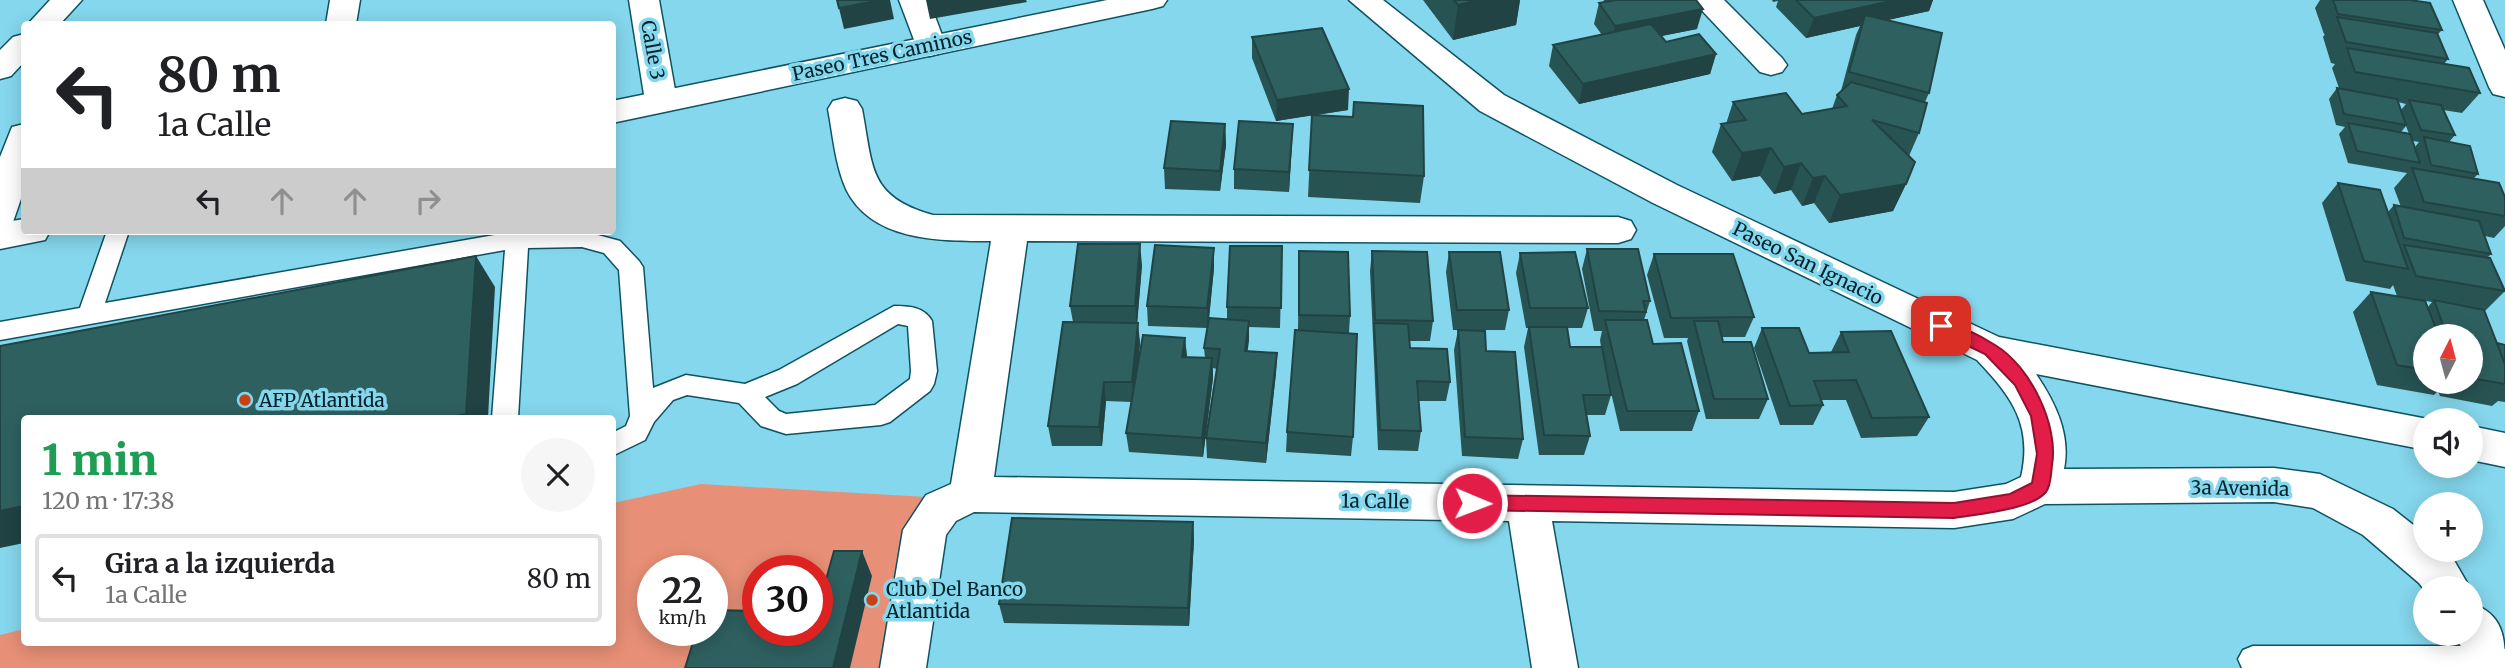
<!DOCTYPE html>
<html lang="es">
<head>
<meta charset="utf-8">
<style>
  :root { --surface:#fff; --page:#f6f6f6; --text:#202124; --muted:#757577; --line:#e0e0e0 }
  body { margin:0; font-family:Merriweather,serif; background:var(--page); color:var(--text); height:100vh; display:flex; flex-direction:column; font-size:26px; white-space:nowrap }
  * { box-sizing:border-box; margin:0 }
  p { font-size:23px; color:var(--muted) }
  .icon { flex:none; width:38px; height:38px; fill:none; stroke:currentColor; stroke-width:2; stroke-linecap:round; stroke-linejoin:round }
  .map { position:relative; flex:1; overflow:hidden }
  .sheet { position:absolute; left:21px; top:415px; width:595px; height:231px; display:flex; flex-direction:column; background:var(--surface); border-radius:7px; box-shadow:0 4px 18px #0003 }
  .sheet>* { flex:none }
  .banner { position:absolute; left:21px; top:21px; width:595px; height:214px; border-radius:7px; box-shadow:0 4px 18px #0003; background:#fff; color:var(--text); overflow:hidden }
  .needle { width:46px; rotate:6deg }
  .fabs { position:absolute; left:2413px; top:324px; display:grid; gap:14px }
  .fabs a { display:grid; place-items:center; width:70px; height:70px; border-radius:50%; background:var(--surface); box-shadow:0 4px 18px #0003; font-size:35px }
  .speed { position:absolute; left:637px; top:555px; display:flex; gap:14px; font-size:35px; font-weight:700; text-align:center }
  .speed>* { display:grid; place-content:center; width:91px; height:91px; border-radius:50%; background:var(--surface); box-shadow:0 4px 18px #0003; line-height:1 }
  .speed small { font-size:18px; font-weight:400 }
  .speed .limit { border:10px solid #d22; background:#fff; color:#111 }
  .pin { position:absolute; display:grid; place-items:center; width:60px; height:60px; color:#fff; margin:-30px; border-radius:14px; box-shadow:0 4px 10px #0006 }
  .me { position:absolute; width:77px; margin:-38px; rotate:91deg; stroke-linejoin:round; filter:drop-shadow(0 0 5px #0008) }
  .turn { display:flex; align-items:center; gap:24px; height:147px; padding:0 21px; font-size:32px }
  .turn .icon { width:91px; height:91px; stroke-width:2.5 }
  .turn b { display:block; font-size:49px; line-height:60px }
  .lanes { display:flex; align-items:center; height:66px; padding:0 21px; background:#0003; justify-content:center; gap:35px; direction:ltr }
  .lanes .off { opacity:.35 }
  .round { display:grid; place-items:center; flex:none; width:74px; height:74px; border-radius:37px; background:var(--page) }
  .head { display:flex; align-items:center; justify-content:space-between; height:119px; padding:0 21px }
  h1 { font-size:42px; font-weight:800; line-height:52px; color:#1e9e55 }
  ul { padding:0; list-style:none }
  li { display:flex; align-items:center; gap:21px; height:88px; margin:0 14px 10px; padding:0 7px; border:4px solid var(--line); border-radius:7px }
  li div { flex:1 }
  li b { display:block; font-size:26px }
  li em { font-style:normal }
  .map>svg:first-child { display:block }
</style>
</head>
<body>
<div class="map">
<svg width="2505" height="668" viewBox="0 0 2505 668">
  <rect width="100%" height="100%" fill="#85d7ed"/>
  <path fill="#e89077" fill-rule="evenodd" d="M701 484 961 499 939 532 915 668H0V635L24 629V642H612L613 503ZM653 570H712V630H653ZM758 570H817V630H758Z"/>
  <g fill="none" stroke-linecap="round" stroke-linejoin="round">
    <defs>
      <g id="service">
        <path d="M107 231H129L105 303 506 233 507 231H583L620 241 639 261 643 267 653 388 686 375 745 384 779 370 894 306C909 306 924 307 932 321L937 371 934 384 930 391 890 422 881 425 786 434 761 426 739 403 687 395 673 400 654 422 645 440 612 456V433L626 426 630 416 619 270 604 253 582 247 528 248 518 418H492L505 250 0 340V322L80 308ZM898 324 908 326 911 371 910 379 875 405 786 414 779 411 765 397 797 384Z"/>
        <polygon points="2253,646 2495,646 2505,649 2505,668 2242,668 2238,659 2243,650"/>
      </g>
      <g id="minor">
        <polygon points="50,0 82,0 60,24 28,24"/>
        <polygon points="330,0 360,0 356,24 326,24"/>
        <polygon points="629,0 659,0 677,101 673,108 661,112 649,108 645,101"/>
        <polygon points="899,0 929,0 946,46 941,53 930,56 919,53"/>
        <path d="M1349 0H1383L1504 95 1677 185 1999 337 2433 420H2426V450L2036 374C2055 402 2071 434 2064 469L2274 468 2320 474 2393 509 2426 535V550H2443L2451 555 2470 588H2426V592L2419 583 2363 535 2313 508 2274 502 2045 504 2013 519 1954 528 1552 521 1578 668H1532L1509 521 974 512 956 521 946 535 926 668H880L903 530 926 495 951 484 991 241C941 241 872 242 846 189 835 164 833 135 828 109L833 101 845 98 857 101 862 109C873 167 868 197 933 215L1618 217 1631 221 1636 230 1631 239 1618 243 1027 241 994 477 1954 492 2006 484 2021 477C2033 425 2012 397 1977 360L1653 203 1480 111Z"/>
        <polygon points="1692,0 1724,0 1782,58 1787,65 1782,72 1771,75 1760,72"/>
        <polygon points="2453,0 2483,0 2505,50 2505,97 2493,94 2489,87"/>
        <polygon points="24,34 24,62 11,76 0,79 0,50 13,37"/>
        <polygon points="24,124 24,190 13,222 0,225 0,157 12,127"/>
        <polygon points="2471,426 2505,433 2505,467 2471,460"/>
        <path d="M2471 603C2504 615 2505 637 2505 668H2475L2455 637 2453 634H2471Z"/>
      </g>
      <g id="tertiary">
        <polygon points="1107,0 1167,0 1163,6 1152,9 612,123 612,101"/>
        <polygon points="24,219 24,231 50,231 45,240 0,249 0,223"/>
      </g>
    </defs>
    <use href="#service" stroke="#0d5362" stroke-width="3"/>
    <use href="#minor" stroke="#0d5362" stroke-width="3"/>
    <use href="#tertiary" stroke="#0d5362" stroke-width="3"/>
    <use href="#service" fill="#fff" fill-rule="evenodd"/>
    <use href="#minor" fill="#fff" fill-rule="evenodd"/>
    <use href="#tertiary" fill="#fff" fill-rule="evenodd"/>
  </g>
  <g fill="#285353" fill-rule="evenodd">
    <polygon points="1423,0 1520,0 1516,25 1453,40"/>
    <polygon points="1604,0 1696,0 1697,29 1661,36 1666,42 1716,54 1710,74 1579,104 1549,66 1553,45 1602,35 1594,24 1599,3 1603,3"/>
    <polygon points="1772,0 1933,0 1929,11 1887,20 1929,93 1925,102 1919,133 1909,156 1906,184 1893,211 1829,223 1814,203 1802,206 1791,190 1774,194 1760,176 1732,181 1712,152 1721,124 1726,124 1733,102 1802,114 1832,109 1837,95 1841,91 1856,35 1860,26 1806,38 1776,7 1778,1 1773,2"/>
    <path d="M2320 0H2412L2442 30 2437 35 2448 59 2444 64 2480 93 2462 113 2443 110 2455 135 2449 142 2478 174 2474 178 2505 197V226L2494 238 2485 236 2491 254 2487 258 2505 291 2485 311 2497 343 2505 345V402L2498 401 2492 406 2440 396 2438 391 2434 395 2377 385 2353 312 2371 292 2397 296 2393 285 2390 289 2346 281 2322 203 2338 183 2388 212 2394 205 2401 207 2394 188 2407 173 2348 163 2339 134 2345 127 2336 125 2329 99 2337 88H2339L2332 68 2335 64 2331 63 2323 37 2325 34H2324L2315 8ZM2398 102 2406 104 2401 110ZM2406 126 2409 134 2401 132ZM2413 141 2419 142 2415 147ZM2426 301 2432 302 2428 307ZM2426 336H2471V382H2426Z"/>
    <polygon points="1252,37 1348,110 1316,115 1424,176 1420,203 1308,197 1312,115 1276,121 1252,58"/>
    <polygon points="1225,124 1226,145 1220,191 1165,189 1164,168"/>
    <polygon points="1293,124 1289,192 1234,189 1234,169"/>
    <polygon points="1282,246 1280,328 1249,327 1247,351 1277,353 1276,373 1266,463 1207,458 1206,438 1217,369 1213,368 1213,378 1203,457 1129,452 1126,433 1132,402 1106,401 1102,446 1052,446 1048,426 1073,322 1070,306 1142,265 1137,323 1140,343 1138,364 1185,338 1187,357 1205,358 1204,348 1207,328 1148,326 1147,306 1214,268 1209,318 1227,320 1227,307"/>
    <polygon points="1587,249 1650,301 1644,320 1653,344 1699,411 1692,431 1620,431 1606,371 1611,395 1605,415 1586,415 1590,436 1584,455 1539,455 1524,347 1528,328 1526,328 1516,273 1520,253 1588,308 1582,328 1567,328 1570,347 1601,347 1600,340 1602,331 1594,331 1582,269"/>
    <polygon points="1299,251 1350,316 1349,333 1353,437 1351,456 1286,452 1287,432 1298,330"/>
    <polygon points="1372,251 1433,321 1430,341 1409,341 1410,348 1450,382 1446,401 1419,401 1421,431 1418,451 1378,450 1370,271"/>
    <polygon points="1449,252 1509,310 1505,330 1462,330 1486,351 1523,439 1518,459 1462,456 1454,350 1458,330 1453,330 1446,272"/>
    <polygon points="1654,254 1754,317 1745,337 1722,337 1723,342 1768,399 1759,419 1706,419 1687,341 1688,338 1664,338 1647,275"/>
    <polygon points="1762,328 1809,353 1831,352 1841,332 1929,417 1917,436 1861,438 1846,400 1821,400 1823,405 1813,425 1780,425 1754,348"/>
    <polygon points="1193,522 1194,540 1189,626 1004,623 999,604"/>
  </g>
  <g fill="#214343">
    <polygon points="881,0 890,0 894,19 844,29 839,8"/>
    <polygon points="926,0 1026,0 1027,2 930,19"/>
    <polygon points="1478,0 1520,0 1516,25 1453,40 1458,5"/>
    <polygon points="1895,0 1933,0 1929,11 1861,26 1865,15 1860,26 1806,38 1814,18"/>
    <polygon points="1703,9 1697,29 1611,46 1615,26"/>
    <polygon points="1716,54 1710,74 1579,104 1583,84"/>
    <polygon points="1349,89 1348,110 1276,121 1277,100"/>
    <polygon points="1225,124 1226,145 1220,191 1220,171"/>
    <polygon points="1293,124 1292,144 1289,192 1289,172"/>
    <polygon points="1771,148 1760,176 1732,181 1742,153"/>
    <polygon points="1801,163 1791,190 1774,194 1784,167"/>
    <polygon points="1825,176 1814,203 1802,206 1813,178"/>
    <polygon points="1906,184 1893,211 1829,223 1840,195"/>
    <polygon points="1140,244 1142,265 1137,326 1135,306"/>
    <polygon points="1214,248 1214,268 1208,328 1207,308"/>
    <polygon points="476,256 495,287 488,418 446,418"/>
    <polygon points="1249,321 1249,341 1245,370 1245,351"/>
    <polygon points="1138,323 1140,343 1134,402 1132,382"/>
    <polygon points="1185,338 1187,358 1182,357"/>
    <polygon points="1277,353 1276,373 1266,463 1266,443"/>
    <polygon points="1212,358 1213,378 1203,457 1202,438"/>
    <polygon points="1104,382 1106,401 1102,446 1099,427"/>
    <polygon points="24,506 24,543 0,548 0,511"/>
    <polygon points="1193,522 1194,540 1189,626 1188,608"/>
    <polygon points="862,551 872,576 850,668 833,668"/>
  </g>
  <g fill="#2f6060" stroke="#214343" stroke-width="2">
    <polygon points="837,0 881,0 839,8"/>
    <polygon points="1454,0 1478,0 1458,5"/>
    <polygon points="1617,0 1696,0 1703,9 1615,26 1599,3"/>
    <polygon points="1796,0 1895,0 1814,18"/>
    <polygon points="2333,0 2410,0 2430,3 2442,30 2338,14"/>
    <polygon points="1865,15 1942,33 1929,93 1849,72"/>
    <polygon points="2337,17 2437,33 2448,59 2346,42"/>
    <polygon points="1651,24 1666,42 1699,34 1716,54 1583,84 1553,45"/>
    <polygon points="1322,28 1349,89 1277,100 1252,37"/>
    <polygon points="2347,48 2469,68 2480,93 2355,72"/>
    <polygon points="1851,82 1927,103 1919,133 1872,120 1915,162 1906,184 1840,195 1825,176 1813,178 1801,163 1784,167 1771,148 1742,153 1721,124 1746,120 1733,102 1786,93 1802,114 1847,106 1837,95"/>
    <polygon points="2337,88 2397,99 2406,125 2344,114"/>
    <polygon points="2409,100 2441,105 2455,135 2421,130"/>
    <polygon points="1354,102 1423,106 1424,176 1309,170 1312,115 1353,117"/>
    <polygon points="1171,121 1225,124 1220,171 1164,168"/>
    <polygon points="1239,121 1293,124 1289,172 1234,169"/>
    <polygon points="2348,123 2410,134 2420,163 2357,151"/>
    <polygon points="2424,137 2470,146 2478,174 2431,165"/>
    <polygon points="2412,168 2499,183 2505,197 2505,216 2424,202"/>
    <polygon points="2338,183 2380,190 2408,269 2364,261"/>
    <polygon points="2394,205 2479,221 2491,254 2404,238"/>
    <polygon points="1078,244 1140,244 1135,306 1070,306"/>
    <polygon points="1155,245 1214,248 1207,308 1147,306"/>
    <polygon points="2404,245 2490,258 2505,291 2416,276"/>
    <polygon points="1230,246 1282,246 1281,308 1227,307"/>
    <polygon points="1587,249 1638,249 1650,301 1643,301 1646,312 1599,311"/>
    <polygon points="1299,251 1348,252 1350,316 1299,315"/>
    <polygon points="1372,251 1427,252 1433,321 1375,320"/>
    <polygon points="1449,252 1500,252 1509,310 1457,310"/>
    <polygon points="1575,252 1588,308 1530,308 1520,253"/>
    <polygon points="1654,254 1733,254 1754,317 1671,318"/>
    <polygon points="476,256 466,414 446,418 24,418 24,506 0,511 0,346"/>
    <polygon points="2371,292 2425,301 2439,336 2426,336 2426,370 2397,365"/>
    <polygon points="2434,300 2484,310 2505,364 2505,384 2471,378 2471,336 2447,336"/>
    <polygon points="1209,318 1249,321 1245,351 1277,353 1266,443 1206,438 1220,349 1204,348"/>
    <polygon points="1605,320 1647,320 1653,344 1681,343 1699,411 1627,411"/>
    <polygon points="1694,321 1718,321 1723,342 1751,342 1768,399 1714,399"/>
    <polygon points="1063,322 1138,323 1132,382 1104,382 1099,427 1048,426"/>
    <polygon points="1374,323 1408,324 1410,348 1447,349 1450,382 1417,381 1421,431 1380,430"/>
    <polygon points="1529,327 1567,327 1570,347 1602,347 1611,395 1583,395 1590,436 1544,435"/>
    <polygon points="1762,328 1799,328 1809,353 1849,352 1841,332 1891,331 1929,417 1872,418 1856,380 1814,381 1823,405 1790,406"/>
    <polygon points="1295,330 1357,334 1353,437 1287,432"/>
    <polygon points="1458,330 1485,331 1486,351 1515,352 1523,439 1465,437"/>
    <polygon points="1143,335 1185,338 1182,357 1212,358 1202,438 1126,433"/>
    <polygon points="2497,343 2505,345 2505,364"/>
    <polygon points="1012,518 1193,522 1188,608 999,604"/>
    <polygon points="834,551 862,551 833,668 685,668 697,630 712,630 712,610 758,611 758,630 817,630 817,612"/>
  </g>
  <path fill="#e11d48" stroke="#92132f" stroke-width="2" d="M1941 320C1958 325 1979 335 1995 345 2030 366 2059 425 2052 465 2051 473 2051 486 2046 492 2031 510 1977 514 1954 518L1472 510 1466 508 1463 503 1466 497 1472 495 1954 503 2010 494 2032 483 2037 454 2031 416 2015 385 1985 354 1935 330 1933 326Z"/>
  <g fill="#c94113" stroke="#85d7ed" stroke-width="2.5">
    <circle cx="245" cy="400" r="7"/>
    <circle cx="872" cy="600" r="7"/>
  </g>
  <g text-anchor="middle" dominant-baseline="central" stroke-width="7" stroke-linejoin="round" paint-order="stroke">
    <g font-size="19" fill="#00222a" stroke="#85d7ed">
      <text transform="translate(653 50) rotate(80)">Calle 3</text>
      <text transform="translate(882 55) rotate(-12)">Paseo Tres Caminos</text>
      <text transform="translate(1808 263) rotate(26)">Paseo San Ignacio</text>
      <text transform="translate(2240 488) rotate(1)">3a Avenida</text>
      <text transform="translate(1375 501) rotate(1)">1a Calle</text>
    </g>
    <g font-size="19" fill="#00222a" stroke="#85d7ed" text-anchor="start">
      <text x="259" y="400">AFP Atlantida</text>
      <text x="886" y="589">Club Del Banco<tspan x="886" dy="22">Atlantida</tspan></text>
    </g>
  </g>
</svg>
<div class="fabs">
<a><svg class="needle" viewBox="-14 -14 28 28"><path d="M0-13l5 13h-10z" fill="#e53935"/><path d="M0 13l5-13h-10z" fill="#757577"/></svg></a>
<a><svg class="icon" aria-label="sound" viewBox="0 0 24 24"><path d="M4 9h4l5-4v14l-5-4H4zM17 9q2 3 0 6"/></svg></a>
<a>+</a>
<a>−</a>
</div>
<div class="speed"><div>22<small>km/h</small></div><div class="limit">30</div></div>
<div class="pin" style="left:1941px;top:326px;background:#d93025"><svg class="icon" aria-label="arrive" viewBox="0 0 24 24"><path d="M6 21V4h12l-3 4 3 4H6"/></svg></div>
<svg class="me" style="left:1472px;top:503px" viewBox="-20 -20 40 40"><circle r="17" fill="#e11d48" stroke="#fff" stroke-width="3"/><path d="M0-11L8 9 0 5-8 9z" fill="#fff"/></svg>
<div class="banner">
<div class="turn"><svg class="icon" aria-label="left" viewBox="0 0 24 24"><path d="M17 20v-9H6M10 6l-5 5 5 5"/></svg><div><b>80 m</b>1a Calle</div></div>
<div class="lanes"><svg class="icon" aria-label="left" viewBox="0 0 24 24"><path d="M17 20v-9H6M10 6l-5 5 5 5"/></svg><svg class="icon off" aria-label="ahead" viewBox="0 0 24 24"><path d="M12 20V5M6 11l6-6 6 6"/></svg><svg class="icon off" aria-label="ahead" viewBox="0 0 24 24"><path d="M12 20V5M6 11l6-6 6 6"/></svg><svg class="icon off" aria-label="right" viewBox="0 0 24 24"><path d="M7 20v-9h11M14 6l5 5-5 5"/></svg></div>
</div>
<section class="sheet">
<div class="head"><div><h1>1 min</h1><p>120 m · 17:38</p></div><a class="round"><svg class="icon" aria-label="close" viewBox="0 0 24 24"><path d="M6 6l12 12M18 6L6 18"/></svg></a></div>
<ul>
<li><svg class="icon" aria-label="left" viewBox="0 0 24 24"><path d="M17 20v-9H6M10 6l-5 5 5 5"/></svg><div><b>Gira a la izquierda</b><p>1a Calle</p></div><em>80 m</em></li>
</ul>
</section>
</div>
</body>
</html>
